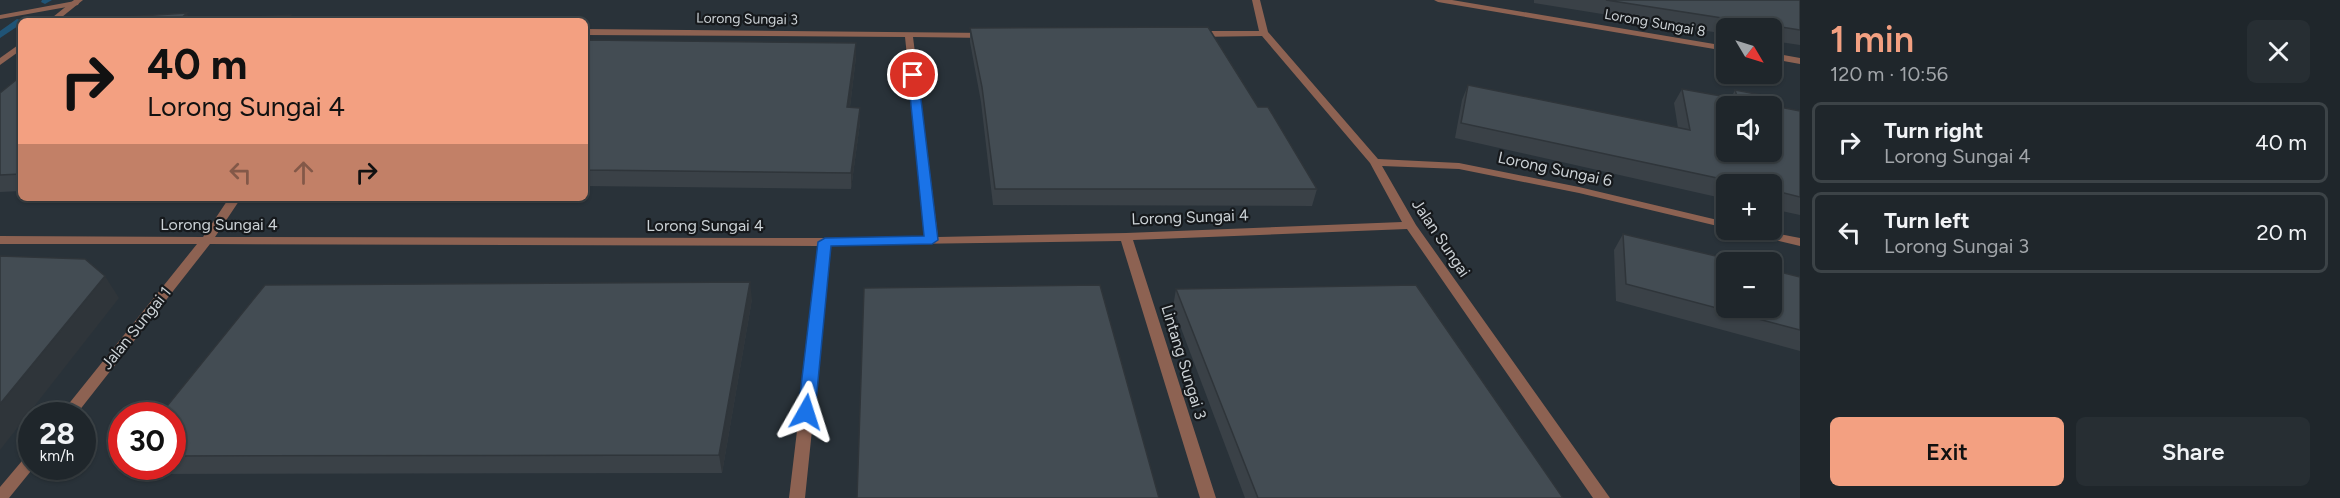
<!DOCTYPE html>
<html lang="en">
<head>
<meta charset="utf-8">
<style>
  :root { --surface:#1f262b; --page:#272e33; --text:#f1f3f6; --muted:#a1a5a9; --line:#3c4347; --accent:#f3a081 }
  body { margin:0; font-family:Figtree,sans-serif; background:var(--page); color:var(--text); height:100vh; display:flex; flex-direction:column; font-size:22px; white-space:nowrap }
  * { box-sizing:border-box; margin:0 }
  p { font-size:20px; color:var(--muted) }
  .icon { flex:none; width:33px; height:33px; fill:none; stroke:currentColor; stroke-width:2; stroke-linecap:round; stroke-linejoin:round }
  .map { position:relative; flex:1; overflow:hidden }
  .panel { display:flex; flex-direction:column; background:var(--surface); width:540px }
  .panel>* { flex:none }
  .top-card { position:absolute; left:18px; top:18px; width:570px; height:183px; border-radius:9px; box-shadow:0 2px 4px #0004,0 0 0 2px var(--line); background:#f3a081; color:#111; overflow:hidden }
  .needle { width:39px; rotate:128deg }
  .controls { position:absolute; left:1716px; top:18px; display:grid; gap:12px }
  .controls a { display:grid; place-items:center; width:66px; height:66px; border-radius:9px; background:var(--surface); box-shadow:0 2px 4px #0004,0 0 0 2px var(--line); font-size:30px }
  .speed { position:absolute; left:18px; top:402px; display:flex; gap:12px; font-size:30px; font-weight:700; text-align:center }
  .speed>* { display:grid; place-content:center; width:78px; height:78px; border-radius:50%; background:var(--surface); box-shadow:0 2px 4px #0004,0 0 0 2px var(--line); line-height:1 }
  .speed small { font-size:15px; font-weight:400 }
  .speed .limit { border:9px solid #d22; background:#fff; color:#111 }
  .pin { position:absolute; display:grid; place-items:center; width:51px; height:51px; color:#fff; margin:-26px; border:3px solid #fff; border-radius:50%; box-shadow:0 2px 6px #0007 }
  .me { position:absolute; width:66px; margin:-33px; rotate:6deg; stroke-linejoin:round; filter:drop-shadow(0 0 4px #0008) }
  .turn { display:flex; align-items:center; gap:21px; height:126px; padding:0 30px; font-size:27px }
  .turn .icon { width:78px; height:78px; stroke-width:2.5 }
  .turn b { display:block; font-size:42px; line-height:51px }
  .lanes { display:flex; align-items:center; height:57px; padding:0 30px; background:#0003; justify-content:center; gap:30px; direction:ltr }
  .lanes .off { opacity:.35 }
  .round { display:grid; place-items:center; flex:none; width:63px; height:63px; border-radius:9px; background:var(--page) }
  .headline { display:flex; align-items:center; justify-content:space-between; height:102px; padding:0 30px }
  h1 { font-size:36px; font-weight:600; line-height:45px; color:var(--accent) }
  .action { display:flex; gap:12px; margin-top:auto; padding:12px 30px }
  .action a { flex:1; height:69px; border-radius:9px; background:var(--accent); color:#111; font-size:24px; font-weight:600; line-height:69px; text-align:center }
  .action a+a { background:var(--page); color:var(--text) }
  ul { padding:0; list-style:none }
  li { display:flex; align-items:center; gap:18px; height:81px; margin:0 12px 9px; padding:0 18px; border:3px solid var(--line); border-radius:9px }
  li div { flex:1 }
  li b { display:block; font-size:22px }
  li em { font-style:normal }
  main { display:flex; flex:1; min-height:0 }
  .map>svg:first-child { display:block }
</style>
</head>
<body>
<main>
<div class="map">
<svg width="1800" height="498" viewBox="0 0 1800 498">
  <rect width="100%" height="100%" fill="#293239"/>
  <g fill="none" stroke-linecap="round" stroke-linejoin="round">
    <g fill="#205476" fill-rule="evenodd">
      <polygon points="42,0 52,0 45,4 41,2"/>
      <polygon points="17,19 24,21 21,21 21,24 0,38 0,31"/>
    </g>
    <g fill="#8d6252" fill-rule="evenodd">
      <polygon points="1252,0 1260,0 1268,32 1378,159 1459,163 1579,187 1726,222 1726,228 1579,193 1459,169 1382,166 1416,225 1610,498 1593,498 1407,229 1133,240 1216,498 1200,498 1121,241 831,245 805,498 789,498 819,246 210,244 75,416 59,416 197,244 0,244 0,236 203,237 229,198 241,198 215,237 825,238 926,237 905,37 585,35 585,29 989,33 990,35 986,38 913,37 938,237 1126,233 1402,222 1370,163 1262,36 1195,37 1191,34 1195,31 1259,31"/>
      <polygon points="1434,0 1452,0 1726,46 1726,51 1438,2"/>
      <polygon points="75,1 79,3 78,5 0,19 0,15"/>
      <polygon points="1772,53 1800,58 1800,64 1772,59"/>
      <polygon points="1739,230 1759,230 1800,238 1800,246 1741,232"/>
      <polygon points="32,453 32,466 35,466 9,498 0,498 0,487 27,455"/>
    </g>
    <g fill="#8d6252" fill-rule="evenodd">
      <polygon points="74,0 83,0 57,21 48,21"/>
      <polygon points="21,43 21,50 0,65 0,58"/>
    </g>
  </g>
  <g fill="#3a4147">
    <polygon points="1534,0 1800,0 1800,45 1772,41 1772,28 1726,28 1726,34 1534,3"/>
    <polygon points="970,28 1258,107 1317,189 1312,206 993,205 981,102 970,42"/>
    <polygon points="585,40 856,57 850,107 860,108 860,123 851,189 585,186"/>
    <polygon points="21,76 21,191 0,192 0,93"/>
    <polygon points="1468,85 1678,128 1674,103 1682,89 1731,98 1735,90 1780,107 1800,111 1800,215 1772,209 1772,184 1726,184 1726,199 1455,138 1462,100"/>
    <polygon points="1623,234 1800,277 1800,351 1616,301 1614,250"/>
    <polygon points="1176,289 1563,498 1245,498 1173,307"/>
    <polygon points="752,299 722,473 139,474 134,466 172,466 172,416"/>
  </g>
  <g fill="#2f353a">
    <polygon points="187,13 190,21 178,21"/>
    <polygon points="291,15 293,21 286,21"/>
    <polygon points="856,43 856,57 848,123 847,107"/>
    <polygon points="860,108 860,123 851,189 851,173"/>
    <polygon points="105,276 119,298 0,450 0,404"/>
    <polygon points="750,282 752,299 722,473 719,455"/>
  </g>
  <g fill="#434c53" stroke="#2f353a" stroke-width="1.5" fill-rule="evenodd">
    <polygon points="1606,0 1800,0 1800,30 1761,24"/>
    <polygon points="187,13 178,21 90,21 93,19"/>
    <polygon points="291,15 286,21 186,21"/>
    <polygon points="1208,27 1258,107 1268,107 1317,189 995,189 982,87 970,28"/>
    <polygon points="585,40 856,43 847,107 860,108 851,173 585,170"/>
    <polygon points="21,76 21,174 0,175 0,93"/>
    <path d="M1468 85 1690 130 1682 89 1738 99 1735 90 1777 98 1780 107 1800 111V197L1772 190V184H1745L1461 123ZM1726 106H1772V152H1726Z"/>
    <polygon points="1623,234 1741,262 1726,262 1726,308 1772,308 1772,270 1800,277 1800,330 1626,284"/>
    <polygon points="0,256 85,259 105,276 0,404"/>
    <polygon points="750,282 719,455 172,456 172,416 159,416 265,285"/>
    <polygon points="1100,285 1159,498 857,498 864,288"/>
    <polygon points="1416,285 1563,498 1258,498 1176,289"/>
  </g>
  <polygon fill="#1a73e8" stroke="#114b97" stroke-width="1.5" points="913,72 918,75 938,240 932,244 831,246 815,412 812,417 801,417 798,412 818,242 825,238 924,236 908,75"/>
  <g text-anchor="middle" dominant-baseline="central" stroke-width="4.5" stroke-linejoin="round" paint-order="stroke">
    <g font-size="14" fill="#ccd2d6" stroke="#16191c">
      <text transform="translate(747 19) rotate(1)">Lorong Sungai 3</text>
      <text transform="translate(1655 23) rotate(10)">Lorong Sungai 8</text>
    </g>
    <g font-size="16" fill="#ccd2d6" stroke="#16191c">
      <text transform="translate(1555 169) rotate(12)">Lorong Sungai 6</text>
      <text transform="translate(1190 217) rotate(-2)">Lorong Sungai 4</text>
      <text x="219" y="224">Lorong Sungai 4</text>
      <text x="705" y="225">Lorong Sungai 4</text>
      <text transform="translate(1441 238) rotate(56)">Jalan Sungai</text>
      <text transform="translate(136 328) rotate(-51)">Jalan Sungai 1</text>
      <text transform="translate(1184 362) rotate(73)">Lintang Sungai 3</text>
    </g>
  </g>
</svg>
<div class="controls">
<a><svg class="needle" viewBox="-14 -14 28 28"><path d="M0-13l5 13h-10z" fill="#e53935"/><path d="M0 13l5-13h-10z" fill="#a1a5a9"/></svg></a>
<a><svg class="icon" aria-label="sound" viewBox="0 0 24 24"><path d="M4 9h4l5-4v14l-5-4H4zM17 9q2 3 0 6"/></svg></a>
<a>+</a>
<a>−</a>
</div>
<div class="speed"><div>28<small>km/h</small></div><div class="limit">30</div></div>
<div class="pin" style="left:913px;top:75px;background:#d93025"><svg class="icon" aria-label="arrive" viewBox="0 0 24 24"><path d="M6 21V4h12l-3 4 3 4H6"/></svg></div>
<svg class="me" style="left:806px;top:412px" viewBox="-20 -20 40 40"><path d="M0-17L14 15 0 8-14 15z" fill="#1a73e8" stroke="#fff" stroke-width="4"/></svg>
<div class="top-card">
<div class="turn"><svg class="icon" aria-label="right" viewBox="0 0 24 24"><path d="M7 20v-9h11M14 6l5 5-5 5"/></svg><div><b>40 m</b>Lorong Sungai 4</div></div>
<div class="lanes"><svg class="icon off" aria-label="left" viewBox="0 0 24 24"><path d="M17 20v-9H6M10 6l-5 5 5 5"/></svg><svg class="icon off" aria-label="ahead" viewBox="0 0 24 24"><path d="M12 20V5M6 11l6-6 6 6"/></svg><svg class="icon" aria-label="right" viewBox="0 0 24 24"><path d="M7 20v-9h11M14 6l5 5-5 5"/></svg></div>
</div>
</div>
<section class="panel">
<div class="headline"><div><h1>1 min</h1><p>120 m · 10:56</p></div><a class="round"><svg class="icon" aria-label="close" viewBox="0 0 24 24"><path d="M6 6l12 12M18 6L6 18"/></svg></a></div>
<ul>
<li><svg class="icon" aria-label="right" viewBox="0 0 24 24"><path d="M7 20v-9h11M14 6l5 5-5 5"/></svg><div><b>Turn right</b><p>Lorong Sungai 4</p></div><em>40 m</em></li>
<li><svg class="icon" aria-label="left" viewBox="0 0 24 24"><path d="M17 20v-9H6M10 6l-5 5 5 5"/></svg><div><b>Turn left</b><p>Lorong Sungai 3</p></div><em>20 m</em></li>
</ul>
<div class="action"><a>Exit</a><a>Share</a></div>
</section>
</main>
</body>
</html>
